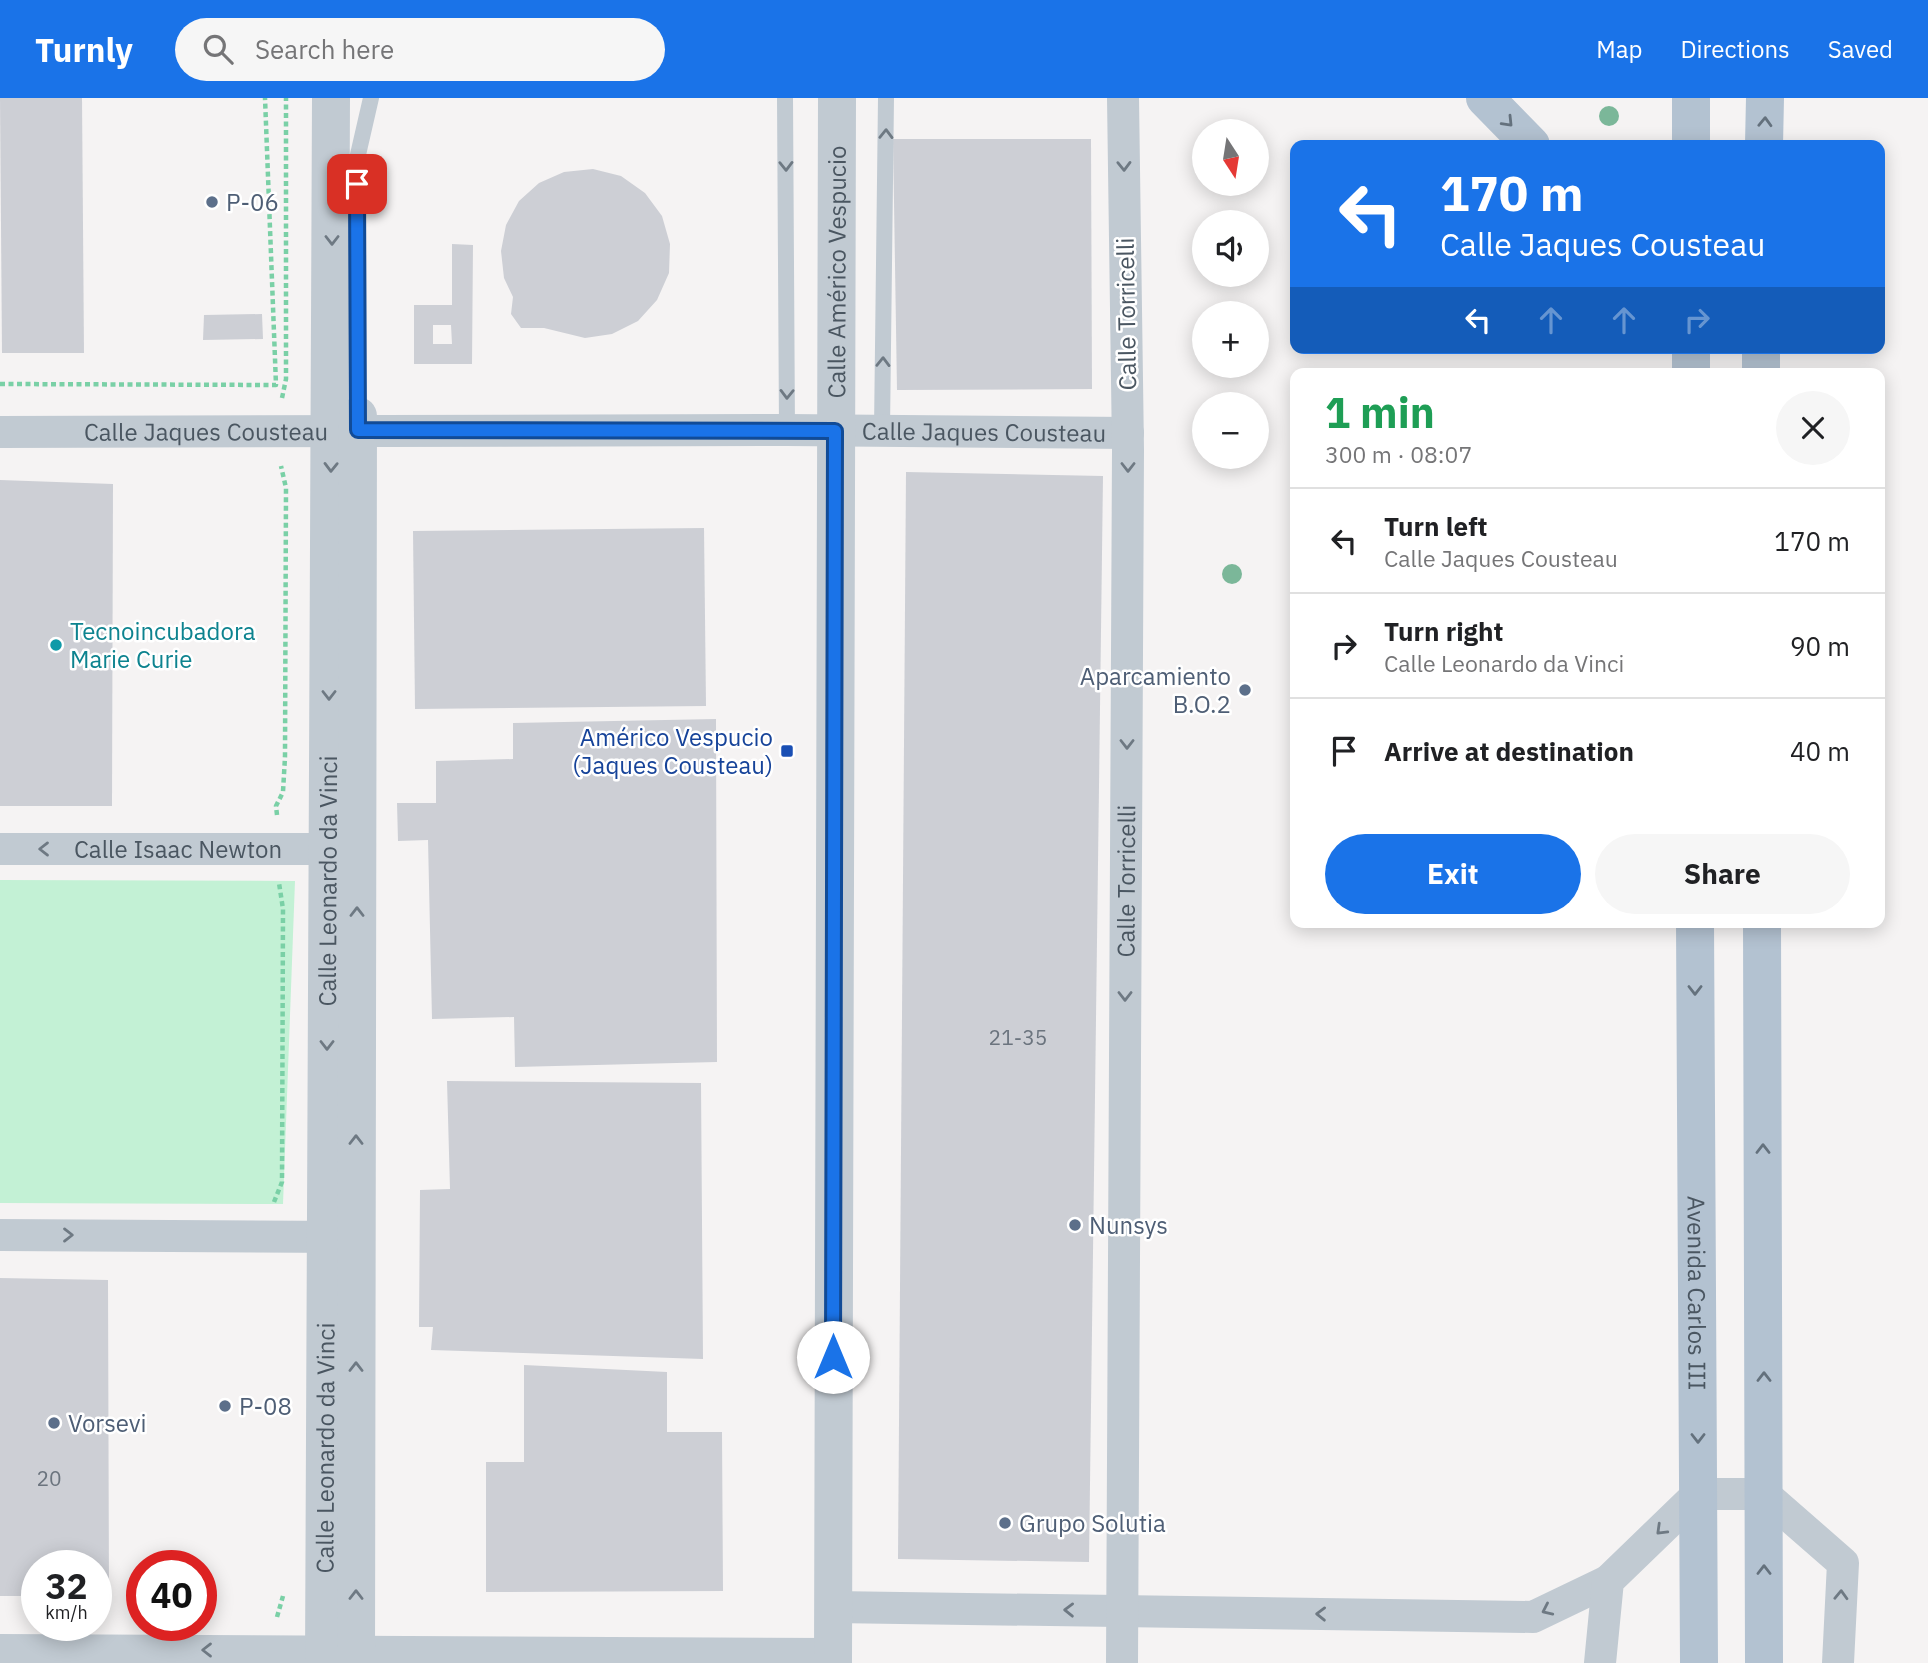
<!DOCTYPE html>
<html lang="en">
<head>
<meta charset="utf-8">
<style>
  :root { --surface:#fff; --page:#f6f6f6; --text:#202124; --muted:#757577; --line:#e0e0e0; --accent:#1a73e8 }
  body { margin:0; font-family:"IBM Plex Sans",sans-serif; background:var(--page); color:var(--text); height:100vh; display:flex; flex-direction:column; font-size:26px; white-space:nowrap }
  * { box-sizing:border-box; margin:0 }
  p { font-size:23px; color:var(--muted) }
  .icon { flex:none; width:38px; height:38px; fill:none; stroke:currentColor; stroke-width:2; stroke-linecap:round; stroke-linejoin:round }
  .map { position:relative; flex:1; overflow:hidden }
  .sheet { position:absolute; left:1290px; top:270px; width:595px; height:560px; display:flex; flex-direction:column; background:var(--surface); border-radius:14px; box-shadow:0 4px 18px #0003 }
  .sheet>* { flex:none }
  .banner { position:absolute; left:1290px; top:42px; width:595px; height:214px; border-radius:14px; box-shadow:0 4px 18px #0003; background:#1a73e8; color:#fff; overflow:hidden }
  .needle { width:46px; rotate:168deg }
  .buttons { position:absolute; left:1192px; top:21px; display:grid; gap:14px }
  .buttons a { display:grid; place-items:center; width:77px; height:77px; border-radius:50%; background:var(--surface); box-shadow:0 4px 18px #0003; font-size:35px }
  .speed { position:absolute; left:21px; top:1452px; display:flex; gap:14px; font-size:35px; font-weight:700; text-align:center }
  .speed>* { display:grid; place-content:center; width:91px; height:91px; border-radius:50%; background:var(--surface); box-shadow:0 4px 18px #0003; line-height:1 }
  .speed small { font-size:18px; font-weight:400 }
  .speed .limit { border:10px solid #d22; background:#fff; color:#111 }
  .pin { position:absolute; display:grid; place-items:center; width:60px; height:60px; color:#fff; margin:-30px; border-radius:14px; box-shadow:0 4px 10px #0006 }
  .me { position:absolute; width:77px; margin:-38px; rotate:0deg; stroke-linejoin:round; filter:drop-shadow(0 0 5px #0008) }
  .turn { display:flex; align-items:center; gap:24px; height:147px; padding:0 35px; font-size:32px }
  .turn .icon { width:91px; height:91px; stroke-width:2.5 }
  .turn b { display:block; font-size:49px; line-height:60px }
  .lanes { display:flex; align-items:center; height:66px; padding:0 35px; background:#0003; justify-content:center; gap:35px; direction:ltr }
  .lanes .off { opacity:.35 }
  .round { display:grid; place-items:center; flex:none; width:74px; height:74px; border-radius:37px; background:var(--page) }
  .overview { display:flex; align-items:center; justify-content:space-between; height:119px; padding:0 35px }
  h1 { font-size:42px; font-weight:700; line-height:52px; color:#1e9e55 }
  .primary-button { display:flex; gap:14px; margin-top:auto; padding:14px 35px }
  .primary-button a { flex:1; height:80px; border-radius:42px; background:var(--accent); color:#fff; font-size:28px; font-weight:700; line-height:80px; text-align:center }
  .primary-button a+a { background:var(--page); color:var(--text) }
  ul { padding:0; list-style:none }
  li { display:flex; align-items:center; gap:21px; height:105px; padding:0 35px; border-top:2px solid var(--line) }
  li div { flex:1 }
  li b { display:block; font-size:26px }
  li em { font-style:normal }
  header { display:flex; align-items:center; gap:42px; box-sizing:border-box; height:98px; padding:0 35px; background:var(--accent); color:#fff }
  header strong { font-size:33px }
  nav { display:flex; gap:38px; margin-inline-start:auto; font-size:24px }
  .search { width:490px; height:63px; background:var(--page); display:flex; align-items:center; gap:18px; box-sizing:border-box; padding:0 24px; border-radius:38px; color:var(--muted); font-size:26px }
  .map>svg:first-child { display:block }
</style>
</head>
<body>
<header>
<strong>Turnly</strong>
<div class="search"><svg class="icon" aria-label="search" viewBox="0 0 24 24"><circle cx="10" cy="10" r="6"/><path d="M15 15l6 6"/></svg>Search here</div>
<nav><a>Map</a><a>Directions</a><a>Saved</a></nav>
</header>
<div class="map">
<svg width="1928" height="1565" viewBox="0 0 1928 1565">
  <rect width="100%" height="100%" fill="#f5f3f3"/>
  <polygon fill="#c3f1d5" points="0,782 295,783 283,1106 0,1105"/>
  <g fill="#cdcfd5" fill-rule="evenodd">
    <polygon points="0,0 82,0 84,255 2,255"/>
    <polygon points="893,41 1091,41 1092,291 897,292"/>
    <polygon points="593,71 621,78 645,95 662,118 670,146 669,175 657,202 638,223 612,236 585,240 544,230 521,230 511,216 513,199 504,180 501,153 506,127 519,103 539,85 564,74"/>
    <path d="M452 146 473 147 472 266H414V207H452ZM433 227H451L452 246H433Z"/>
    <polygon points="262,216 263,241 203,242 204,217"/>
    <polygon points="906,374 1103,378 1089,1464 898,1461"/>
    <polygon points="0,382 113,386 112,708 0,708"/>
    <polygon points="704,430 706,608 415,611 413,433"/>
    <polygon points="716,621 717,964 515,969 514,919 432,921 428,742 398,743 397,705 436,705 436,663 513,661 513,625"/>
    <polygon points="447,983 701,985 703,1261 431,1252 433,1229 419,1229 420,1092 450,1091"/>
    <polygon points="0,1180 108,1182 109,1499 96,1499 96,1468 37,1468 37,1498 0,1498"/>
    <polygon points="524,1267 667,1274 667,1334 722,1334 723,1493 486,1494 486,1364 524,1364"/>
  </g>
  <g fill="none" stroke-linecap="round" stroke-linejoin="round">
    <g stroke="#7ad0a6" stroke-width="4.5" stroke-dasharray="5 3.5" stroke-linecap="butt">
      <polyline points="0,286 276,287 265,0"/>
      <polyline points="282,300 286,281 286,0"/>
      <polyline points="277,717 276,708 283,694 285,659 286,390 281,368"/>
      <polyline points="274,1104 282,1084 283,811 279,785"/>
      <polyline points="277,1519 283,1498"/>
    </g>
    <g stroke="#c1cad2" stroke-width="16">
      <polyline points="785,0 787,332"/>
      <polyline points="357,61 371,0"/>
      <polyline points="882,332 886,0"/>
    </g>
    <g stroke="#c1cad2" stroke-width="32">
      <path id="s1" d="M0 334 787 332 1128 335"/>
      <path id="s2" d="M0 751H352"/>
      <polyline points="0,1137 349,1139"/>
      <polyline points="833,1509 1533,1519 1608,1483"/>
      <polyline points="0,1552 833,1556"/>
      <path id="s3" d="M1122 1565 1128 352 1123 0"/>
      <polyline points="1600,1565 1608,1483 1698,1396 1764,1396 1843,1465 1838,1565"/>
    </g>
    <g stroke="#c1cad2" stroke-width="38">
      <path id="s4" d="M324 1565 331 0"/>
      <polyline points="356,1565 358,318"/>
      <path id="s5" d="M833 1565 837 0"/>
    </g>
    <g stroke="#b3c2d1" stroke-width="38">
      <polyline points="1485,0 1531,47"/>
      <polyline points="1691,0 1691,47"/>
      <polyline points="1764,47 1765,0"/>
      <polyline points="1691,250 1691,275"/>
      <polyline points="1761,250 1761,275"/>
      <path id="s6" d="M1695 824 1699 1565"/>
      <polyline points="1762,824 1764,1565"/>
    </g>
  </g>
  <g fill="#7bb799">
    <circle cx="1609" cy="18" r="10"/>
    <circle cx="1232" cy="476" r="10"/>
  </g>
  <defs><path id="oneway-chevron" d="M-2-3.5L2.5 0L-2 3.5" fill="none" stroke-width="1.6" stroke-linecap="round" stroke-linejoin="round" transform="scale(1.75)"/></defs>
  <g stroke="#64717d">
    <use href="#oneway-chevron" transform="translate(1508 24) rotate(46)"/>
    <use href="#oneway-chevron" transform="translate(1765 24) rotate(-88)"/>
    <use href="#oneway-chevron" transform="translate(1695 892) rotate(90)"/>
    <use href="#oneway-chevron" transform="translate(1763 1051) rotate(-90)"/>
    <use href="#oneway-chevron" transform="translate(1764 1279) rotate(-90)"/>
    <use href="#oneway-chevron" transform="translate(1698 1340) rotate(90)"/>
    <use href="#oneway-chevron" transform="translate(1764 1472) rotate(-90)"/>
  </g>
  <g stroke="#6e7983">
    <use href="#oneway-chevron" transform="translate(886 36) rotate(-89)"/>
    <use href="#oneway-chevron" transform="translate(786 68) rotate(89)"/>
    <use href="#oneway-chevron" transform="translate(1124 68) rotate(89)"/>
    <use href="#oneway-chevron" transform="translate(332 142) rotate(90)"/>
    <use href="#oneway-chevron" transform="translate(883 264) rotate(-89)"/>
    <use href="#oneway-chevron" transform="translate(787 296) rotate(91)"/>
    <use href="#oneway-chevron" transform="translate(331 369) rotate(91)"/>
    <use href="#oneway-chevron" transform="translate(1128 369) rotate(90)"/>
    <use href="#oneway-chevron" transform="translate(329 597) rotate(90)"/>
    <use href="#oneway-chevron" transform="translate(1127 646) rotate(90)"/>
    <use href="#oneway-chevron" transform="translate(44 751) rotate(-180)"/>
    <use href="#oneway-chevron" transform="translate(357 814) rotate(-90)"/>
    <use href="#oneway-chevron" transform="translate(1125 898) rotate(90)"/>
    <use href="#oneway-chevron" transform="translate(327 947) rotate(90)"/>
    <use href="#oneway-chevron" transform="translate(356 1042) rotate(-90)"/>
    <use href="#oneway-chevron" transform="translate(68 1137)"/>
    <use href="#oneway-chevron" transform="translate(356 1269) rotate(-90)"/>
    <use href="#oneway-chevron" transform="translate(1661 1432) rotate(136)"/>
    <use href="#oneway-chevron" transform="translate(356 1497) rotate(-90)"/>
    <use href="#oneway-chevron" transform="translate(1841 1497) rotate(-88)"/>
    <use href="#oneway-chevron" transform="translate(1069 1512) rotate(-179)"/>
    <use href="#oneway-chevron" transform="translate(1547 1512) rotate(155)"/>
    <use href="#oneway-chevron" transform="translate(1321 1516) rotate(-179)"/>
    <use href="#oneway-chevron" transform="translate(207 1552) rotate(-180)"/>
  </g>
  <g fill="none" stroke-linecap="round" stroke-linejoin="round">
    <defs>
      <polyline id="route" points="357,86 358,332 835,333 833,1259"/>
    </defs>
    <use href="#route" stroke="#114b97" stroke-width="18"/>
    <use href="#route" stroke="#1a73e8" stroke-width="12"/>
  </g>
  <g fill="#5c6f8a" stroke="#fff" stroke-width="2.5">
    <circle cx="212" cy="104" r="7"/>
    <circle cx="1245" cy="592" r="7"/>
    <circle cx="1075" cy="1127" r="7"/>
    <circle cx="225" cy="1308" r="7"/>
    <circle cx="54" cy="1325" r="7"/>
    <circle cx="1005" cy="1425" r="7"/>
  </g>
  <circle fill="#0f9aa8" stroke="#fff" stroke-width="2.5" cx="56" cy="547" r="7"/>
  <rect fill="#1a4fb4" stroke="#fff" stroke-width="2.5" x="780" y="646" width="14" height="14" rx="3.5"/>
  <g text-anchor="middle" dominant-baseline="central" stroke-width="5" stroke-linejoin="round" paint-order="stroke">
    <g font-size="21" fill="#6b747e">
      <text x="1018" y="939">21-35</text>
      <text x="49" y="1380">20</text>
    </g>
    <g font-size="24" fill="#4e5e75" stroke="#fff" text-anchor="start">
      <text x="226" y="104">P-06</text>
      <text x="1231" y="578" text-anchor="end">Aparcamiento<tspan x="1231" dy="28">B.O.2</tspan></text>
      <text x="1089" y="1127">Nunsys</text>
      <text x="239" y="1308">P-08</text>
      <text x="68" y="1325">Vorsevi</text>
      <text x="1019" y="1425">Grupo Solutia</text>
    </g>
    <g font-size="24" fill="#4a5661" stroke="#fff">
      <text stroke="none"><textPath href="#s5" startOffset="1391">Calle Américo Vespucio</textPath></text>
      <text transform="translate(1126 216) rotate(-91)">Calle Torricelli</text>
      <text stroke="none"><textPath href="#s1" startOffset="206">Calle Jaques Cousteau</textPath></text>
      <text stroke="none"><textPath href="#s1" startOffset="984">Calle Jaques Cousteau</textPath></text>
      <text stroke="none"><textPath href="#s2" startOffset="178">Calle Isaac Newton</textPath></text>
      <text stroke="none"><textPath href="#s4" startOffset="782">Calle Leonardo da Vinci</textPath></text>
      <text stroke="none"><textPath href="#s3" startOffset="782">Calle Torricelli</textPath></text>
      <text stroke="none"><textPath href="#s6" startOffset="371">Avenida Carlos III</textPath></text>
      <text stroke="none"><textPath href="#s4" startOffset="215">Calle Leonardo da Vinci</textPath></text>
    </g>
    <g font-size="24" fill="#0d838f" stroke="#fff" text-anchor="start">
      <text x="70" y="533">Tecnoincubadora<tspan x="70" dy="28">Marie Curie</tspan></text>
    </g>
    <g font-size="24" fill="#164399" stroke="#fff" text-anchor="end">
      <text x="773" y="639">Américo Vespucio<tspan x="773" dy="28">(Jaques Cousteau)</tspan></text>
    </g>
  </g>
</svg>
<div class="buttons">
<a><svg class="needle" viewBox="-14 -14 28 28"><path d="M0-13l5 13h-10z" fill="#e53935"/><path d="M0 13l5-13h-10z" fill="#757577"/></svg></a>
<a><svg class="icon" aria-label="sound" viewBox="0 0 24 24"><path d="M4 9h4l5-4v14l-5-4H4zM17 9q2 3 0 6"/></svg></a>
<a>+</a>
<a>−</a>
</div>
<div class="speed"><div>32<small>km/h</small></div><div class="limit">40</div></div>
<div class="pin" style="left:357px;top:86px;background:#d93025"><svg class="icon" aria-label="arrive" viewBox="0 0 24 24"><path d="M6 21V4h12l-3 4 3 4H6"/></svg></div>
<svg class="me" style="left:833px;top:1259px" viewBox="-20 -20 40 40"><circle r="19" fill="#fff"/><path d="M0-13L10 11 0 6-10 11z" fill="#1a73e8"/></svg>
<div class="banner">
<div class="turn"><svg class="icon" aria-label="left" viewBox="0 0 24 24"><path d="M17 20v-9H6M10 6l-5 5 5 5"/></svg><div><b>170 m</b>Calle Jaques Cousteau</div></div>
<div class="lanes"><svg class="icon" aria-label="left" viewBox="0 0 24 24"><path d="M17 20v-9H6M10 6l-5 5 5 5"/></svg><svg class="icon off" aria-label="ahead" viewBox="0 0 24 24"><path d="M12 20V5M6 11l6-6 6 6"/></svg><svg class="icon off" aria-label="ahead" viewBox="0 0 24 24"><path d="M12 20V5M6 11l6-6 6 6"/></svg><svg class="icon off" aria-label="right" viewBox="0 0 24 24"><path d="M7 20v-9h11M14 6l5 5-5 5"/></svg></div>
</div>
<section class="sheet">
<div class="overview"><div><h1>1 min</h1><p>300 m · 08:07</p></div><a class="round"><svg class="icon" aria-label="close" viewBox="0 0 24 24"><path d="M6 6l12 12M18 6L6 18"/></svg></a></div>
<ul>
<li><svg class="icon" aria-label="left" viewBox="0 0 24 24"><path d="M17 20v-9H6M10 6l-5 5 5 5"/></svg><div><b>Turn left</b><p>Calle Jaques Cousteau</p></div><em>170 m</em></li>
<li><svg class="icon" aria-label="right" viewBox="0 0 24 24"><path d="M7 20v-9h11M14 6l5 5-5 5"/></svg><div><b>Turn right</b><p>Calle Leonardo da Vinci</p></div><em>90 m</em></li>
<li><svg class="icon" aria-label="arrive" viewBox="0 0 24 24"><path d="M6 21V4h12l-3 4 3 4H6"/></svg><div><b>Arrive at destination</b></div><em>40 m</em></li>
</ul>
<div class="primary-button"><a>Exit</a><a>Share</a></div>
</section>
</div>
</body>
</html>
